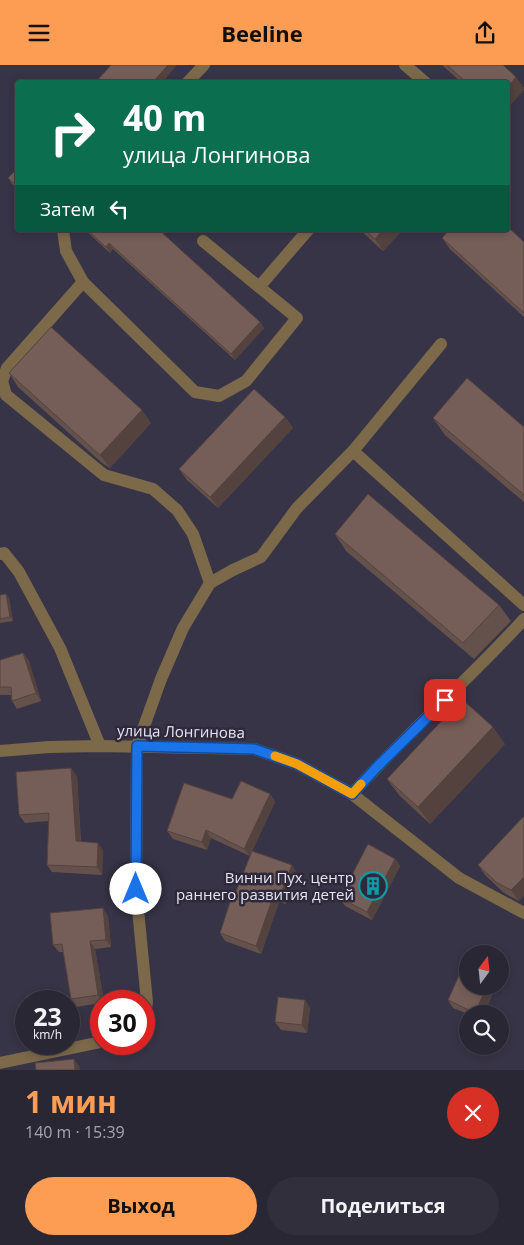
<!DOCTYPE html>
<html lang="ru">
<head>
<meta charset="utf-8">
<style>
  :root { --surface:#2a2735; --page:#322f3d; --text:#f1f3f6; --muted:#a5a5ad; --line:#464450; --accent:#fd9d54 }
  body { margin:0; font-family:"Open Sans",sans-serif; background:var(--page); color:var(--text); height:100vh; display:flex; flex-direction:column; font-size:19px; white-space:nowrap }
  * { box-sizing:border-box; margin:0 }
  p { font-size:16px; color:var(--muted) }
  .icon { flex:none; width:28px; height:28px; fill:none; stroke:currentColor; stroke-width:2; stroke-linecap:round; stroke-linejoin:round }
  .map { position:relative; height:1005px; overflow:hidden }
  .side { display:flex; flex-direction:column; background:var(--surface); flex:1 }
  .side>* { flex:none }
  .top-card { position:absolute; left:15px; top:15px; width:495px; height:152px; border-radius:5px; box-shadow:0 2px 8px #0003,0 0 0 1px var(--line); background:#0b6e4f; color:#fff; overflow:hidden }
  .needle { width:32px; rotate:15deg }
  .fabs { position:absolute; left:459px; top:880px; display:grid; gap:10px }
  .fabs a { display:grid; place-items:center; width:50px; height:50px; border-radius:50%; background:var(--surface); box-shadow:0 2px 8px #0003,0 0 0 1px var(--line); font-size:25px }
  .speed { position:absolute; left:15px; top:925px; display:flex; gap:10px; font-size:25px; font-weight:700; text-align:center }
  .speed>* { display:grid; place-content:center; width:65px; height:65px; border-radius:50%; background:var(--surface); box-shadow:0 2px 8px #0003,0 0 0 1px var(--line); line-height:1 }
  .speed small { font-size:12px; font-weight:400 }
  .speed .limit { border:8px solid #d22; background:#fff; color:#111 }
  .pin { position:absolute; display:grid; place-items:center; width:42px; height:42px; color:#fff; margin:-21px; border-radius:10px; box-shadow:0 2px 8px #0006 }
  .me { position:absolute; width:55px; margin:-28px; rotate:0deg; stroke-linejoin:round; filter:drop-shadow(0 0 4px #0008) }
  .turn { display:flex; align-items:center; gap:18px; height:105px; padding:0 25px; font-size:22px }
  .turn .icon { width:65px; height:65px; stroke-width:2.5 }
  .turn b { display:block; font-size:35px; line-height:42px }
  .then { display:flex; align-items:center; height:48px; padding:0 25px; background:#0003; gap:10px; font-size:19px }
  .round { display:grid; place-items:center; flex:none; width:52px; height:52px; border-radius:26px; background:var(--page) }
  .head { display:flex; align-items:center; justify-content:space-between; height:85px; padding:0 25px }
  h1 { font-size:30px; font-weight:700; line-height:38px; color:var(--accent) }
  .primary-button { display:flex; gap:10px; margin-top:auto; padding:10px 25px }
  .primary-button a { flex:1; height:58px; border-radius:30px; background:var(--accent); color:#111; font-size:20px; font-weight:700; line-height:58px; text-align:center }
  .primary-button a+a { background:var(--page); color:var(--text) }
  header { display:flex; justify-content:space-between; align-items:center; height:65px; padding:0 25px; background:var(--accent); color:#111; font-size:22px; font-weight:700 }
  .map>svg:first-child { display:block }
</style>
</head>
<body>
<header><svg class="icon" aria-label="menu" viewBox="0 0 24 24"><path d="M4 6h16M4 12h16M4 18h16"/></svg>Beeline<svg class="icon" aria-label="share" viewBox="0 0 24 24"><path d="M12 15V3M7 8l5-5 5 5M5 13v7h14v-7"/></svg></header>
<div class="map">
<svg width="524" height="1005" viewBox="0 0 524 1005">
  <rect width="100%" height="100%" fill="#383447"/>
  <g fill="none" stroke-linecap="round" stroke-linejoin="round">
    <g stroke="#7b6949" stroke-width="12">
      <polyline points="405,0 426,18"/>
      <polyline points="187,18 204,0"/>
      <polyline points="63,165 66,186 83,217 195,327 219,331 246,316 297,253 203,176"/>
      <polyline points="83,217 7,303 2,316 6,330 104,410 153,424 177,445 193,469 210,518"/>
      <polyline points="259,222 308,165"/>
      <polyline points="353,386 524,540"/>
      <polyline points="0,489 4,488 19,507 60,583 100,681"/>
      <polyline points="0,686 49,682 100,681 254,684 297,699 352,729 459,813 524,848"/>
      <path d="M352 729C407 668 469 615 524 554"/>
      <polyline points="144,956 147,937 136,824 137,681 161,614 183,563 210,518 233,505 261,492 297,443 353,386 441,279"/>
      <polyline points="0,998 101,977"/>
    </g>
  </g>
  <g fill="#65514c">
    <polygon points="442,0 503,0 508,18 462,18"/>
    <polygon points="18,103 18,124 12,119 8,113"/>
    <polygon points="85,165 159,165 260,257 264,263 235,295 113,184 110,188"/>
    <polygon points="360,165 403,165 383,186"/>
    <polygon points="442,173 524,177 524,252 450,184"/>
    <polygon points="9,308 151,358 110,403 102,398 18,322"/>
    <polygon points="285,352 293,363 218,443 187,415 179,404"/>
    <polygon points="433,353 524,362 524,437 445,370"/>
    <polygon points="335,469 499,540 511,556 474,594 346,486"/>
    <polygon points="6,529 9,533 13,556 0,558 0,530"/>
    <polygon points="23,588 29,596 41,636 17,644 12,636 11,630 0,630 0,595"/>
    <polygon points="505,679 430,759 399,730 387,714"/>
    <polygon points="77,711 81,777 103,785 102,810 52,807 47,800 49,756 25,758 19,750"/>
    <polygon points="270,729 275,737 252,786 297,808 286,839 279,837 261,889 225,876 220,868 234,832 250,791 211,773 207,785 173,774 167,766 232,734"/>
    <polygon points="524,751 519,836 504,828 486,811 478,800"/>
    <polygon points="395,794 400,801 372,855 345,841 340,833"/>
    <polygon points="108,851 111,882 95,884 104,936 101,936 101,938 76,942 71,934 63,887 59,887 53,880"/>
    <polygon points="468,921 496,921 484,949 468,949 453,943 448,935"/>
    <polygon points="305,935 310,943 307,968 281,965 275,957"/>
  </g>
  <g fill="#53423e">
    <polygon points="168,0 177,0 162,18 155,18 154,16"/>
    <polygon points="516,12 524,23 524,25 508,43 508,22"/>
    <polygon points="383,165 403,165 383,186 375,174"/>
    <polygon points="109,178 113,184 110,188 106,182"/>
    <polygon points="260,257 264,263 235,295 231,289"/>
    <polygon points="142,345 151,358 110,403 100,390"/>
    <polygon points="285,352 293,363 218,443 210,432"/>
    <polygon points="6,529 9,533 13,556 10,552"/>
    <polygon points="23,588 29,596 41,636 36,628"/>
    <polygon points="493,662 505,679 430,759 418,742"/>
    <polygon points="71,703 77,711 81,784 76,776"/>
    <polygon points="270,729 275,737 250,791 244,784"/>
    <polygon points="206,765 211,773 207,785 202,777"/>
    <polygon points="98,778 103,785 102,810 97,802"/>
    <polygon points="395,794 400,801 372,855 367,847"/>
    <polygon points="292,800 297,808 286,839 280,831"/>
    <polygon points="524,812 524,831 519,836 511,825"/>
    <polygon points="274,829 279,837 261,889 256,881"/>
    <polygon points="103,843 108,851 111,882 106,875"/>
    <polygon points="90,876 95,884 104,936 103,936 98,930"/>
    <polygon points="487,921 496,921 484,949 476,949 475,948"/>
    <polygon points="305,935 310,943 307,968 302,960"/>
    <polygon points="74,994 79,1001 80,1005 75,1005"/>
  </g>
  <g fill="#765e58" stroke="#53423e">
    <polygon points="111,0 168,0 154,16 155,18 95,18"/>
    <polygon points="447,0 503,0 516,12 508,22 508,18 467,18"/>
    <polygon points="18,103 18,122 8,113"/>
    <polygon points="508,162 524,177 524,248 442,173 449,165 508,165"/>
    <polygon points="87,165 159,165 260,257 231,289 109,178 106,182"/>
    <polygon points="365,165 383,165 375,174"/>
    <polygon points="51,262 142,345 100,390 93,384 9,308"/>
    <polygon points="467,313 524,362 524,430 433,353"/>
    <polygon points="254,324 285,352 210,432 179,404"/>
    <polygon points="368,429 499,540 463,578 335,469"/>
    <polygon points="6,529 10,552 0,554 0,530"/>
    <polygon points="23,588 36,628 12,636 11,622 0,622 0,595"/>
    <polygon points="462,634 493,662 418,742 387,714"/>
    <polygon points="71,703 76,776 98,778 97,802 47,800 49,748 19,750 16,707"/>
    <polygon points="241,716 270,729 244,784 206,765 202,777 167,766 184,718 232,734"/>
    <polygon points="524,751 524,812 511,825 496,817 478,800"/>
    <polygon points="368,779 395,794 367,847 340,833"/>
    <polygon points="252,786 292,800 280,831 274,829 256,881 220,868 232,831 234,832"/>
    <polygon points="103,843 106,875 90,876 98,930 71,934 62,879 53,880 50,848"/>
    <polygon points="465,897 468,899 468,921 487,921 475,948 448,935"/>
    <polygon points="278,932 305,935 302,960 275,957"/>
    <polygon points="74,994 75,1005 36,1005 35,998"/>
  </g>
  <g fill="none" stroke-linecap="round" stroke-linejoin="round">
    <defs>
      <polyline id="route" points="136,824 137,681 254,684 297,699 352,729 377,702 445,635"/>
    </defs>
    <use href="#route" stroke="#114b97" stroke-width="12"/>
    <use href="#route" stroke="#1a73e8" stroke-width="9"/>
    <polyline stroke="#f59e0b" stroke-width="9" points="275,691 297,699 352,729 361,719"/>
  </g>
  <defs>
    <symbol id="building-ring" viewBox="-11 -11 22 22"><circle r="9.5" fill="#2e2a3c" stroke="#0f9aa8" stroke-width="1.5"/><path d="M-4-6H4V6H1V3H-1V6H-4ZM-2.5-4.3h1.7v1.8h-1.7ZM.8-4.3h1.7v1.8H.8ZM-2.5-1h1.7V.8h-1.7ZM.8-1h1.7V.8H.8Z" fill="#0f9aa8"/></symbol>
  </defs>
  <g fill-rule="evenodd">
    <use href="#building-ring" x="357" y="805" width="32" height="32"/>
  </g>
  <g text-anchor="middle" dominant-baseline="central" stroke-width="5" stroke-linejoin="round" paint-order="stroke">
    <g font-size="15" fill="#e6e4f0" stroke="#2e2a3c">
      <text transform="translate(181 666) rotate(1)">улица Лонгинова</text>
    </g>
    <g font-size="15" fill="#e6e4f0" stroke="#2e2a3c" text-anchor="end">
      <text x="354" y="812">Винни Пух, центр<tspan x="354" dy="17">раннего развития детей</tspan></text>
    </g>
  </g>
</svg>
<div class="fabs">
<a><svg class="needle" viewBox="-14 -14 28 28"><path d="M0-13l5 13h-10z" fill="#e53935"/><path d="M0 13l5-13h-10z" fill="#a5a5ad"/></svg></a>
<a><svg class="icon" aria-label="search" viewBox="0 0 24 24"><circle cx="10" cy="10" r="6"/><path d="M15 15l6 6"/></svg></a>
</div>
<div class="speed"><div>23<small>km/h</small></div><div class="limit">30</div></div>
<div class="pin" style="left:445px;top:635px;background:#d93025"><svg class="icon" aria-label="arrive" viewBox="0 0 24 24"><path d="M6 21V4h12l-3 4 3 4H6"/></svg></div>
<svg class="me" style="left:136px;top:824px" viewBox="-20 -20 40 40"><circle r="19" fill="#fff"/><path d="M0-13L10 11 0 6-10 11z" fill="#1a73e8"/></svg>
<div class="top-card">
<div class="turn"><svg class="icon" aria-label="right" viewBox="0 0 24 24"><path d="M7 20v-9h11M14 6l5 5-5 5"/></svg><div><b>40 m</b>улица Лонгинова</div></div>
<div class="then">Затем<svg class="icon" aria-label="left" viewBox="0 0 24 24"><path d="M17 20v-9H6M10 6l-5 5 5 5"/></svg></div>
</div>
</div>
<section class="side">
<div class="head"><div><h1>1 мин</h1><p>140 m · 15:39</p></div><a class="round" style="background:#d93025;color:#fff"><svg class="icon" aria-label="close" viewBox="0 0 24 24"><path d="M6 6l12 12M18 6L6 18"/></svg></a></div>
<div class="primary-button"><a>Выход</a><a>Поделиться</a></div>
</section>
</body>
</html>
